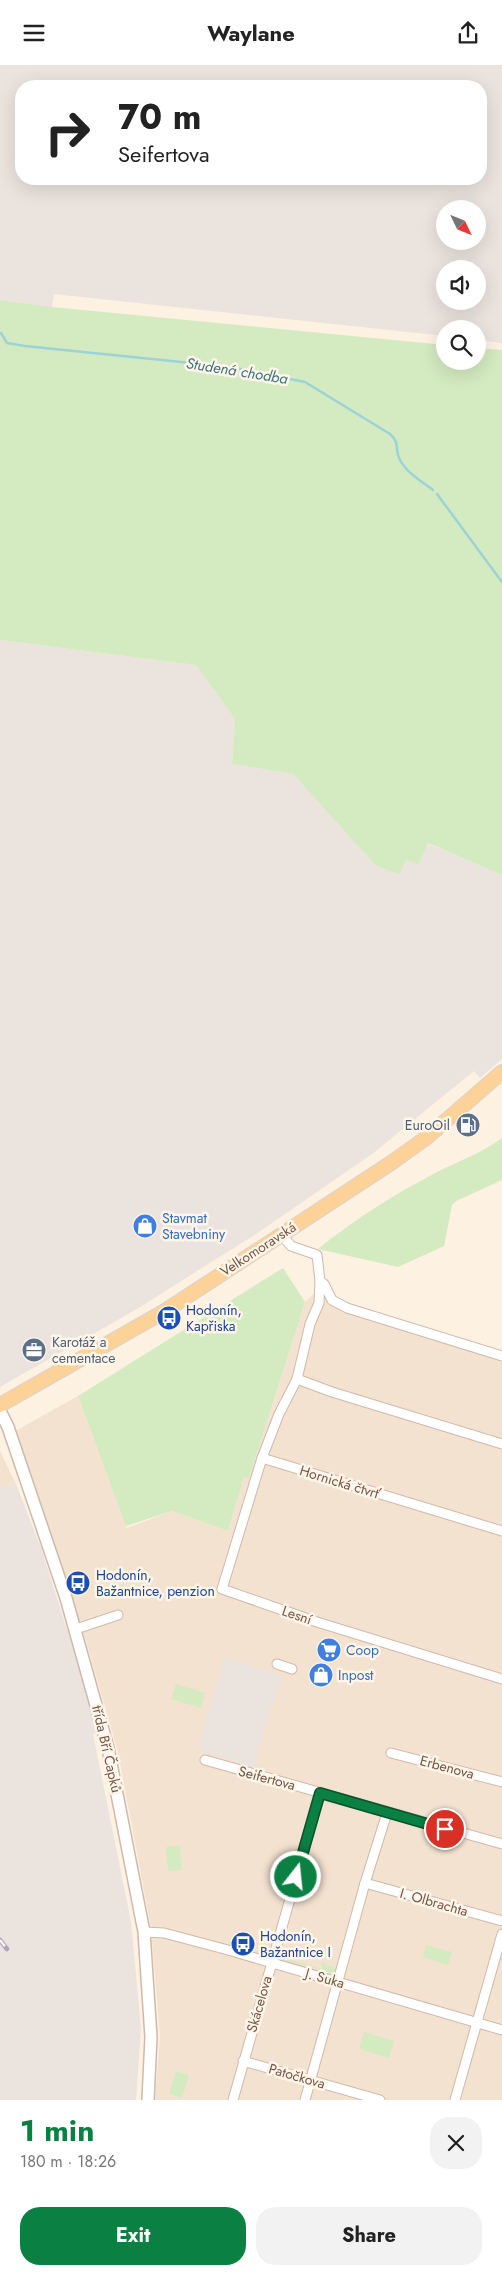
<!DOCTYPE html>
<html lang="en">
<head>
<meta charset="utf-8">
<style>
  :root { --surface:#fff; --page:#f2f2f2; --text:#222; --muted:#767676; --accent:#0b8043 }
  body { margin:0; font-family:Jost,sans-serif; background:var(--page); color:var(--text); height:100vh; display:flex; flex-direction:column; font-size:19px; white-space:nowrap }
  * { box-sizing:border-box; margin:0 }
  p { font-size:16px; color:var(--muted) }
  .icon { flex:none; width:28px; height:28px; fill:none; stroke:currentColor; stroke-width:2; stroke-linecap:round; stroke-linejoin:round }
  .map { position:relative; height:2035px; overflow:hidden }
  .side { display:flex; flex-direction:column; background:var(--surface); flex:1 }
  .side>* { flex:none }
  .hud { position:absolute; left:15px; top:15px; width:472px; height:105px; border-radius:20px; box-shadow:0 5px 20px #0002; background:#fff; color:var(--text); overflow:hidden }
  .needle { width:32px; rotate:133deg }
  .fabs { position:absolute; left:436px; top:135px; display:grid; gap:10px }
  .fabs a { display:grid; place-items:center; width:50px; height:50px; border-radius:50%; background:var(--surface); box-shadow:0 5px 20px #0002; font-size:25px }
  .pin { position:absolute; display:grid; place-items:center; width:42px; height:42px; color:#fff; margin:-21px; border:2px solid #fff; border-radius:50%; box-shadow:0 1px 5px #0007 }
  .me { position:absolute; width:55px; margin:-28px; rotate:16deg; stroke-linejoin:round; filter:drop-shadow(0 0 4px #0008) }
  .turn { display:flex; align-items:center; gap:18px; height:105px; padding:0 20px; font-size:22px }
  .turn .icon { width:65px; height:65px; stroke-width:2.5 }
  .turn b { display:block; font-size:35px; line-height:42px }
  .round { display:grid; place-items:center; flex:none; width:52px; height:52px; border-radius:20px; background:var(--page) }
  .summary { display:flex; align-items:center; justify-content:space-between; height:85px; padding:0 20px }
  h1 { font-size:30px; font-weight:700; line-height:38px; color:var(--accent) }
  .primary-button { display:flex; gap:10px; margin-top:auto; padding:10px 20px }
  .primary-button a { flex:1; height:58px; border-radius:20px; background:var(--accent); color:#fff; font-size:20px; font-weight:700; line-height:58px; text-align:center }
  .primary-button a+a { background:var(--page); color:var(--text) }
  header { display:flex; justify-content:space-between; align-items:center; height:65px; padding:0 20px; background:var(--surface); font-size:22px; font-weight:700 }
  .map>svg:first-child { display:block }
</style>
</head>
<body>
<header><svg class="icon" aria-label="menu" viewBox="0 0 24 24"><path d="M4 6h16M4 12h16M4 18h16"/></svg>Waylane<svg class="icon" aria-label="share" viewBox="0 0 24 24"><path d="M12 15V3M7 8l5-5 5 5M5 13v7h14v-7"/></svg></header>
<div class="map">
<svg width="502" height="2035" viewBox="0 0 502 2035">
  <rect width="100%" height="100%" fill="#fdf1e2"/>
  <g fill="#f4e2d0">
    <polygon points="312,1230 335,1233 346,1240 502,1287 502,2035 155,2035 160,1972 151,1863 118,1687 85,1573 15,1366 78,1331 127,1463 172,1446 228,1466 244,1412 249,1413 305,1237"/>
    <polygon points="0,1386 16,1419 0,1425"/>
  </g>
  <g fill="#ebe3dd" fill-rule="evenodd">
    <path d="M0 0H502V278L478 275V264H445V271L54 229 52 242 0 235ZM21 21H481V114H21ZM445 144H478V176H445ZM445 204H478V236H445Z"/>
    <polygon points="0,575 196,600 235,654 232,699 293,709 375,800 406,795 418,800 427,778 502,810 502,994 480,1013 474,1006 372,1089 259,1167 137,1244 0,1322"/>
    <polygon points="16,1419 41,1483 80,1606 97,1668 93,1669 131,1857 141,1963 136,2035 0,2035 0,1424"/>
    <polygon points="224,1593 284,1611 267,1654 254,1702 198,1685"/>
  </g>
  <g fill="#d4eac0">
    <polygon points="0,235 52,242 445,280 445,296 478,296 478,283 502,285 502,810 428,778 418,800 406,795 399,809 375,800 293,709 232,699 235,654 196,600 0,575"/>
    <path d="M502 1073V1115L456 1136 452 1140 444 1181 398 1202 318 1184C355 1154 395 1129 437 1107 459 1096 482 1088 502 1073Z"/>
    <polygon points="283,1203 305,1237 249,1413 244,1412 228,1466 172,1446 126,1461 78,1331"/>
    <polygon points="176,1619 205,1628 201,1643 171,1634"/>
    <polygon points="180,1781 182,1805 168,1806 166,1782"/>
    <polygon points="426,1880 452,1887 448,1900 423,1892"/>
    <polygon points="281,1886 285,1887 288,1894 322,1904 321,1897 337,1904 336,1909 278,1893 276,1888"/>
    <polygon points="364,1967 394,1976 389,1993 359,1984"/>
    <polygon points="176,2006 189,2010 182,2033 169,2029"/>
  </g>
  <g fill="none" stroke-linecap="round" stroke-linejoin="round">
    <g stroke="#9cd3d8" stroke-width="2.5">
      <path d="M1 268 7 278 25 281 230 302 305 317 390 369C401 379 394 384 400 395 407 408 421 416 433 425"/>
      <polyline points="437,429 502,517"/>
    </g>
    <defs>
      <g id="minor">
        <polyline points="281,1169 291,1181 317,1190 320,1216"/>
        <polyline points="502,1291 347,1243 332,1235 324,1219 320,1216 319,1238 310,1259 297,1314 279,1349 262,1393 502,1466"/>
        <polyline points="297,1314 332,1327 502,1379"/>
        <polyline points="262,1393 222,1524 317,1557 502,1614"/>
        <polyline points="76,1564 118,1550"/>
        <polyline points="277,1599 292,1604"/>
        <polyline points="391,1688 502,1717"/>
        <polyline points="205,1695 502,1779"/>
        <polyline points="365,1818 502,1856"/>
        <polyline points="144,1867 164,1868 228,1885 502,1965"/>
        <polyline points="243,1996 380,2035"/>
        <polyline points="233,2035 320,1728"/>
        <polyline points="305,2035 365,1818 387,1748"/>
        <polyline points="455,2035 502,1869"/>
      </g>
      <polyline id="tertiary" points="0,1346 8,1362 66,1533 108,1683 144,1867 151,1972 148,2035"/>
      <polyline id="primary" points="0,1340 165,1246 391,1098 426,1073 502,1007"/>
    </defs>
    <use href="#minor" stroke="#d0b9ab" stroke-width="11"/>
    <use href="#tertiary" stroke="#d0b9ab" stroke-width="14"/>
    <use href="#primary" stroke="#dbd3cf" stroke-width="16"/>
    <use href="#minor" stroke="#fff" stroke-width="9"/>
    <use href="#tertiary" stroke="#fff" stroke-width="11"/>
    <use href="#primary" stroke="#fdd298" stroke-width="14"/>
    <defs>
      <polyline id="rail" points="0,1875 7,1884"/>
    </defs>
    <use href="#rail" stroke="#b2a1c6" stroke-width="4.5"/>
    <use href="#rail" stroke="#fff5e8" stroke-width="2.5" stroke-dasharray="8" stroke-linecap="butt"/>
  </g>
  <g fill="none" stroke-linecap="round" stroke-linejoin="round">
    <defs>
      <polyline id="route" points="296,1812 320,1728 445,1764"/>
    </defs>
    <use href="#route" stroke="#07532c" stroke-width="12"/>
    <use href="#route" stroke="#0b8043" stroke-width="9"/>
  </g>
  <defs>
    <symbol id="fuel-disc" viewBox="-11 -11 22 22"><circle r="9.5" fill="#5c6f8a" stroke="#fff5e8"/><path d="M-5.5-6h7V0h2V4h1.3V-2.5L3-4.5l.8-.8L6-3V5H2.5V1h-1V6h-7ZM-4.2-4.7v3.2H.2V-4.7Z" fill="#fff"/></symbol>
    <symbol id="shop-disc" viewBox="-11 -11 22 22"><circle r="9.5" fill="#3f7fe0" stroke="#fff5e8"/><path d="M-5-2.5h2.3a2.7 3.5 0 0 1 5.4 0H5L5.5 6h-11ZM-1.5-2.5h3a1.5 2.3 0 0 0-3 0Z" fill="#fff"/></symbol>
    <symbol id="bus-disc" viewBox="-11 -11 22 22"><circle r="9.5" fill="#1a4fb4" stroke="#fff5e8"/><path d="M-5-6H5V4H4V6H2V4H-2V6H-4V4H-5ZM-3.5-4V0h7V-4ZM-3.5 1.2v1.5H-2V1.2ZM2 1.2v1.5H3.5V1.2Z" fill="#fff"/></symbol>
    <symbol id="office-disc" viewBox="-11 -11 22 22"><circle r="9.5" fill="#5c6f8a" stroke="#fff5e8"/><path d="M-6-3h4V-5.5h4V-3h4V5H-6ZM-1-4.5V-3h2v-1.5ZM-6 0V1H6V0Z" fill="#fff"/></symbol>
    <symbol id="supermarket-disc" viewBox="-11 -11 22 22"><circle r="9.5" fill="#3f7fe0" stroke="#fff5e8"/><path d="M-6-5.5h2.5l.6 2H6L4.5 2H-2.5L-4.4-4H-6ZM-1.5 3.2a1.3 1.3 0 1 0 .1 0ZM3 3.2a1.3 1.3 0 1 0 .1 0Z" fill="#fff"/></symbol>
  </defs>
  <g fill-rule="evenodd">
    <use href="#fuel-disc" x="454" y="1046" width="28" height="28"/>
    <use href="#shop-disc" x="131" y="1147" width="28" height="28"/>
    <use href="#bus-disc" x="155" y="1239" width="28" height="28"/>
    <use href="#office-disc" x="20" y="1271" width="28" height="28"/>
    <use href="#bus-disc" x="64" y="1504" width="28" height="28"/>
    <use href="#supermarket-disc" x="315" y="1571" width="28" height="28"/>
    <use href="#shop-disc" x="307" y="1596" width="28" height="28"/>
    <use href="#bus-disc" x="229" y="1865" width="28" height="28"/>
  </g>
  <g text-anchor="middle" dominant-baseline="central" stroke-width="5" stroke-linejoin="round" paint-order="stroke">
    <g font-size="14" fill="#4e5e75" stroke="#fff5e8" text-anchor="end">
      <text x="450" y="1060">EuroOil</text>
      <text x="52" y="1277" text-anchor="start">Karotáž a<tspan x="52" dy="16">cementace</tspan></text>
    </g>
    <g font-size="14" fill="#366cbe" stroke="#fff5e8" text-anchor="start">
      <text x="162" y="1153">Stavmat<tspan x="162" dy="16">Stavebniny</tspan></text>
      <text x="346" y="1585">Coop</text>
      <text x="338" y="1610">Inpost</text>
    </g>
    <g font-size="14" fill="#755548" stroke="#fff5e8">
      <text transform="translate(258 1184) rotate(-33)">Velkomoravská</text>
      <text transform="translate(340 1417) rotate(17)">Hornická čtvrť</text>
      <text transform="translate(297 1550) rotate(19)">Lesní</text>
      <text transform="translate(107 1684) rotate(77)">třída Bří Čapků</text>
      <text transform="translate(447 1702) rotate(15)">Erbenova</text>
      <text transform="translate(267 1713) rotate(15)">Seifertova</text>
      <text transform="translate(434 1837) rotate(16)">I. Olbrachta</text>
      <text transform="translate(325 1913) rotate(16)">J. Suka</text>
      <text transform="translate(259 1939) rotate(-74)">Skácelova</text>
      <text transform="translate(297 2011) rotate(16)">Patočkova</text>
    </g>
    <g font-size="14" fill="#164399" stroke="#fff5e8" text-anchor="start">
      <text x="186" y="1245">Hodonín,<tspan x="186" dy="16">Kapřiska</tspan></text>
      <text x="96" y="1510">Hodonín,<tspan x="96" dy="16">Bažantnice, penzion</tspan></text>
      <text x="260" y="1871">Hodonín,<tspan x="260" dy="16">Bažantnice I</tspan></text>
    </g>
    <g font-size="15" font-style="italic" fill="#3b747b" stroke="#fff5e8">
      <text transform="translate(237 306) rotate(9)">Studená chodba</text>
    </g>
  </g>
</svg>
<div class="fabs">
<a><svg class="needle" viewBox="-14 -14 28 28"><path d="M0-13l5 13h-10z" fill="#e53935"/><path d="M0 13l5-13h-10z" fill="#767676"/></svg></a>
<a><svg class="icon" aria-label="sound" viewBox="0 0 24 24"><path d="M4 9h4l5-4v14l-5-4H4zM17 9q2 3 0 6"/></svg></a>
<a><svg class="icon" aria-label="search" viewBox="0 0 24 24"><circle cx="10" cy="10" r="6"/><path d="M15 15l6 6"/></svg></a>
</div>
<div class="pin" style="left:445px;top:1764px;background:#d93025"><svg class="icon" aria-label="arrive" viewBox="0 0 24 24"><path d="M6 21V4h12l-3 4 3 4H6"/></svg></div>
<svg class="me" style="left:296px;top:1812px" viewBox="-20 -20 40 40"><circle r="17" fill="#0b8043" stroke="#fff" stroke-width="3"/><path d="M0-11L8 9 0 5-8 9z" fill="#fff"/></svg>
<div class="hud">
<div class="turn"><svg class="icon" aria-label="right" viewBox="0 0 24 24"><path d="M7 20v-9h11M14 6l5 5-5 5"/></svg><div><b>70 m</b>Seifertova</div></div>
</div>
</div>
<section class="side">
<div class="summary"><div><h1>1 min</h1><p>180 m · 18:26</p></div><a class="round"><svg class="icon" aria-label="close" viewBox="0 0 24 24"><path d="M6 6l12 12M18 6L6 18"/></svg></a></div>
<div class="primary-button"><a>Exit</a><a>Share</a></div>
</section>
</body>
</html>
